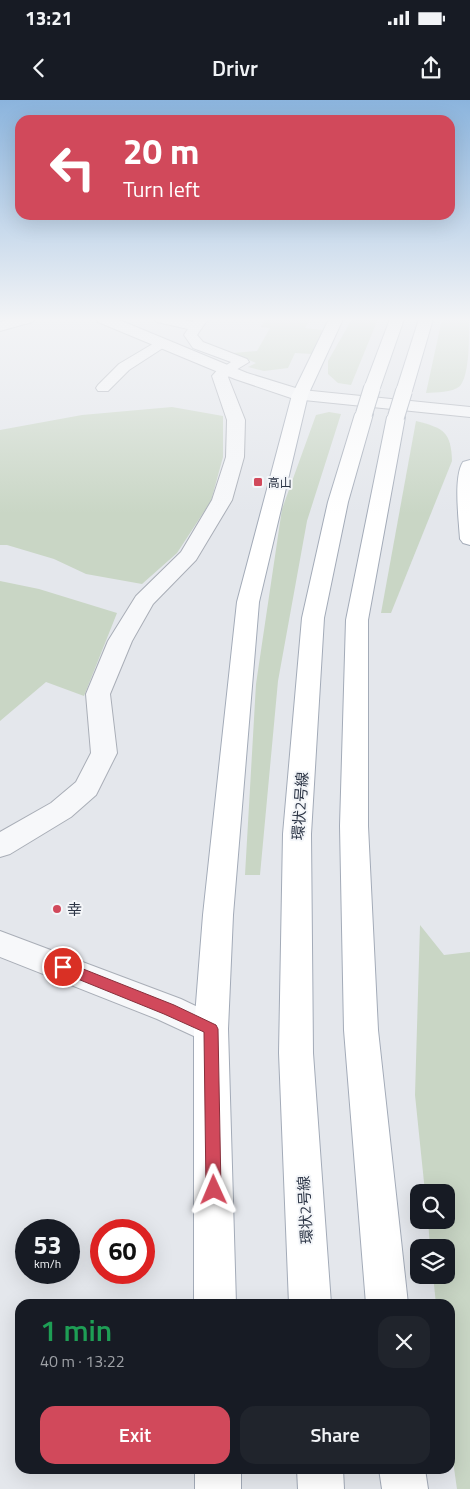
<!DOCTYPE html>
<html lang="en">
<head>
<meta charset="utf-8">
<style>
  :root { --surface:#171b24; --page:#20242c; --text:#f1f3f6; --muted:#9ea1a6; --accent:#d1495b }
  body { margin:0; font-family:"Titillium Web","Noto Sans JP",sans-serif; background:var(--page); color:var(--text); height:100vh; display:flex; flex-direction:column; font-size:19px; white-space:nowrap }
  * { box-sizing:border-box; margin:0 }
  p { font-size:16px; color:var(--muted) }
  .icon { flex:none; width:28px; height:28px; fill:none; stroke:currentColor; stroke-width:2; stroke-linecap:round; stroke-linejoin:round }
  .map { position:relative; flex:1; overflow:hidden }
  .panel { position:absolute; left:15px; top:1199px; width:440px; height:175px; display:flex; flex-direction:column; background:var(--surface); border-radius:15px; box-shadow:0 5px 20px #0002 }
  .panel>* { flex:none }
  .guide { position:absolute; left:15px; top:15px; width:440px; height:105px; border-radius:15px; box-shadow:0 5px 20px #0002; background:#d1495b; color:#fff; overflow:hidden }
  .tools { position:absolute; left:410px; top:1084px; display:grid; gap:10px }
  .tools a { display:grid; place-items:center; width:45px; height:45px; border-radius:10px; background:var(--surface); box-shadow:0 5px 20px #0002; font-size:25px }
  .speed { position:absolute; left:15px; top:1119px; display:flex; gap:10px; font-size:25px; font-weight:700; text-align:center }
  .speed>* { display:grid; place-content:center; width:65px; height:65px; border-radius:50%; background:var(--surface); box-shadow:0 5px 20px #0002; line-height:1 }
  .speed small { font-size:12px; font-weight:400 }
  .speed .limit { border:8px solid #d22; background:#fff; color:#111 }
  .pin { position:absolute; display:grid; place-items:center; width:42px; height:42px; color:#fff; margin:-21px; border:2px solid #fff; border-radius:50%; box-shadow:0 1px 5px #0007 }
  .me { position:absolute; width:55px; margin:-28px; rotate:359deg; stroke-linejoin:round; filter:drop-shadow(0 0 4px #0008) }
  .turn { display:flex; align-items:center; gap:18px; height:105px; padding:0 25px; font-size:22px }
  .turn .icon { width:65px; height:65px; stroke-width:2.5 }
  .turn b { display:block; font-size:35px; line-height:42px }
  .round { display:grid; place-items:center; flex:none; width:52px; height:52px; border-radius:15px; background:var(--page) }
  .overview { display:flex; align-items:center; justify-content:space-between; height:85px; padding:0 25px }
  h1 { font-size:30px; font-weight:600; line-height:38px; color:#1e9e55 }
  .action { display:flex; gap:10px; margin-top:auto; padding:10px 25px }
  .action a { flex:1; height:58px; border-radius:15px; background:var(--accent); color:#fff; font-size:20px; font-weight:600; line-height:58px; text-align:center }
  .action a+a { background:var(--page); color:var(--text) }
  .status { display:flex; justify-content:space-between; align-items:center; height:35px; padding:0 25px; background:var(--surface); direction:ltr }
  .status svg { height:14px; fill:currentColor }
  header { display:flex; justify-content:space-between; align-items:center; height:65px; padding:0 25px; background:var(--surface); font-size:22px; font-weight:600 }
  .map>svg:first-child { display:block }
</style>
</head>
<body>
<div class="status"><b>13:21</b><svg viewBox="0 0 49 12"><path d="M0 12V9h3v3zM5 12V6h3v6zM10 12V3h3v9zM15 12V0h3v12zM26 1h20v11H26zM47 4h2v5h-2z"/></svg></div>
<header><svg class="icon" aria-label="back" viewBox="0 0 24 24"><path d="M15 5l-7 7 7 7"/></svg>Drivr<svg class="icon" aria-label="share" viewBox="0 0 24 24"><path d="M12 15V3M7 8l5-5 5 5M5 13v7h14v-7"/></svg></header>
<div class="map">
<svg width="470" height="1389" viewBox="0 0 470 1389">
  <rect width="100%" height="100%" fill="#e4e7ec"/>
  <g fill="#c9d6c5">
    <polygon points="267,219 310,219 305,228 323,230 312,254 295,253 288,268 264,271 248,267 256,263 233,253 257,251 270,228 260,227"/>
    <polygon points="352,219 378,219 351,285 338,283 328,274 328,261"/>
    <path d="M442 219H469C469 237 470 274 460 286 452 293 436 292 426 293Z"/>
    <polygon points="172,307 223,316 223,357 211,401 177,453 142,484 86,474 54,459 7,445 0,445 0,330 82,315"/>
    <polygon points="329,312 341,314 307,421 278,581 260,775 245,775 256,584 282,409 316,315"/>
    <path d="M416 321C444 328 451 332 452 361L391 513H381Z"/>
    <polygon points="0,481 39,489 117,513 84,596 46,582 0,621"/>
    <polygon points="420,825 444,855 470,852 470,1389 457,1389 450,1340 450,1204 436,1204 433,1175 446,1175 446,1148 430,1147 428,1120 446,1120 446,1092 425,1092 415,995"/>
  </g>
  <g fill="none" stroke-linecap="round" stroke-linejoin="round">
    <defs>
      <g id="service">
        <polygon points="155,219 180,219 193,222 195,219 208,219 197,235 203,242 247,259 249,262 231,273 221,273 219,270 231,262 193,248 184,235 188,229 157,222"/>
        <polygon points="161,239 168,243 166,246 129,270 108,291 98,291 96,288 98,285 119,264"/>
      </g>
      <g id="minor">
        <polygon points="10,219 34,219 32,222 0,231 0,222"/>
        <polygon points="226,265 232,267 234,270 228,277 245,320 244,357 232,400 196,460 153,504 132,541 110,594 117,653 96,695 71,717 10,754 0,757 0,732 51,703 76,682 91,653 86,594 108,541 136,496 181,452 212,400 226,357 227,320 212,276 220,267"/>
      </g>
      <g id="tertiary">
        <polygon points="96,219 117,219 247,273 302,290 470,307 470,317 294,299 235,279 98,222"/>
        <polygon points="0,831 181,899 223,919 228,929 223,939 211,944 157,919 0,857"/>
      </g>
      <g id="primary">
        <polygon points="329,219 343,219 308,295 259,502 233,815 228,929 236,1204 194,1204 194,929 203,815 237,502 292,295"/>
        <polygon points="390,219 404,219 380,288 378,291 366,291 364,288"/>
        <polygon points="419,219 433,219 412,291 410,294 398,294 396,291"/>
        <polygon points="364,309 370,310 373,314 348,402 324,518 311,734 313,953 331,1204 289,1204 279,953 283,734 302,518 328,402 355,314 358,310"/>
        <polygon points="396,312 402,313 405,317 368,520 368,726 378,930 408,1204 366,1204 344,930 340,726 346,520 387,317 390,313"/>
        <path d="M470 360V445L463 443 460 439C459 421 453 377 463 362Z"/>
        <rect x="195" y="1369" width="46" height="20"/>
        <polygon points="297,1369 343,1369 344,1389 298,1389"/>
        <polygon points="379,1369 425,1369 428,1389 382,1389"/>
      </g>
    </defs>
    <use href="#service" stroke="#a9aeb7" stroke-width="2"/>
    <use href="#minor" stroke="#a9aeb7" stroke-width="2"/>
    <use href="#tertiary" stroke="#a9aeb7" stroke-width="2"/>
    <use href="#primary" stroke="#a3abb8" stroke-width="2"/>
    <use href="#service" fill="#f7f8fa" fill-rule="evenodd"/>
    <use href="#minor" fill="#f7f8fa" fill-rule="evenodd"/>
    <use href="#tertiary" fill="#f7f8fa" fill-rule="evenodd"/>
    <use href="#primary" fill="#fff" fill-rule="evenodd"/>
    <defs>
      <g id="primary-bridge">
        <polyline points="364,314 372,288"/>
        <polyline points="396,317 404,291"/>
      </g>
    </defs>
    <use href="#primary-bridge" stroke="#a3abb8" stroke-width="18" stroke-linecap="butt"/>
    <use href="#primary-bridge" stroke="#fff" stroke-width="16"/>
  </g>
  <linearGradient id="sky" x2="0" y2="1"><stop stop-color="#8bb4dd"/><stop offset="0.53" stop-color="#f3f4f6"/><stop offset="1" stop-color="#f3f4f6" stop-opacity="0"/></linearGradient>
  <rect width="470" height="414" fill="url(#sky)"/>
  <polygon fill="#d1495b" stroke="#882f3b" points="63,861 174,905 216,925 218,929 221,1090 219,1095 214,1098 208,1095 206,1090 204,932 164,914 58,871 56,867 58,863"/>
  <g fill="#d1495b" stroke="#f4f6f9" stroke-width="2">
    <rect x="253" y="377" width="10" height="10" rx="2.5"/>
    <circle cx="57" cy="809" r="5"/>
  </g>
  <g text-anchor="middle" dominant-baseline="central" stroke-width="4" stroke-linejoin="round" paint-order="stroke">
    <g font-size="12" fill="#2b3445" stroke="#f4f6f9" text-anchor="start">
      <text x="268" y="382">高山</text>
    </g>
    <g font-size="15" fill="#2b3445" stroke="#f4f6f9">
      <text transform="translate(300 706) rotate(-86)">環状2号線</text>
      <text transform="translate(305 1110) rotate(-93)">環状2号線</text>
    </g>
    <g font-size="15" fill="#2b3445" stroke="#f4f6f9" text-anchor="start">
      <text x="67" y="809">幸</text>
    </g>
  </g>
</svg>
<div class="tools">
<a><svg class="icon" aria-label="search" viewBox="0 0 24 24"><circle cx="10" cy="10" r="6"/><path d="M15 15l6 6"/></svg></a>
<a><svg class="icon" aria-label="layers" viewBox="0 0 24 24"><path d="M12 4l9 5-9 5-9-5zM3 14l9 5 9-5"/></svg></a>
</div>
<div class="speed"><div>53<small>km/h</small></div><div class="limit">60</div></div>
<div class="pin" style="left:63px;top:867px;background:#d93025"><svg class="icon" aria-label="arrive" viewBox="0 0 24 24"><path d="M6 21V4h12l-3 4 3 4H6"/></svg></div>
<svg class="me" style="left:214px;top:1090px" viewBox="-20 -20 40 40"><path d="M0-17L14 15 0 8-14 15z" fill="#d1495b" stroke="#fff" stroke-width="4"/></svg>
<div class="guide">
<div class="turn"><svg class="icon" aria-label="left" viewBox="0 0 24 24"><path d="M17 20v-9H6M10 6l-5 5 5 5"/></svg><div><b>20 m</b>Turn left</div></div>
</div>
<section class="panel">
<div class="overview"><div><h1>1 min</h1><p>40 m · 13:22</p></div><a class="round"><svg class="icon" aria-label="close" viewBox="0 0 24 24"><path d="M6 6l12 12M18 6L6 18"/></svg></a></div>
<div class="action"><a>Exit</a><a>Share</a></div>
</section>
</div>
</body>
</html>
